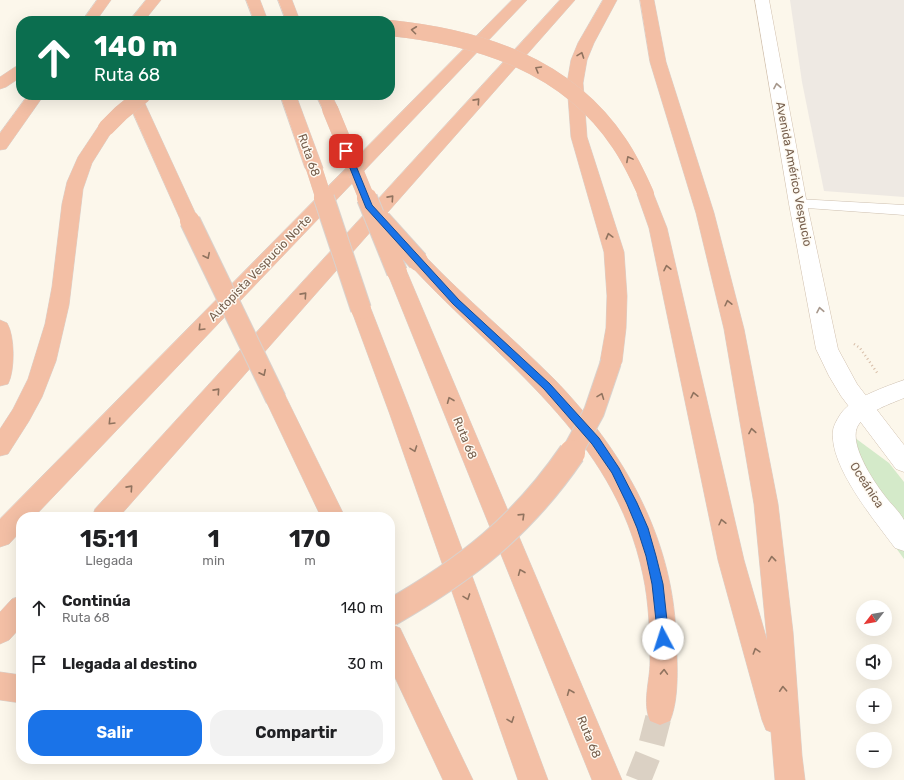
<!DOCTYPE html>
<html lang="es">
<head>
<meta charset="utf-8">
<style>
  :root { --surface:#fff; --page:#f2f2f2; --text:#202124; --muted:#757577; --accent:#1a73e8 }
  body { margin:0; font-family:Rubik,sans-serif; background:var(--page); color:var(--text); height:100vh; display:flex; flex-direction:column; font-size:15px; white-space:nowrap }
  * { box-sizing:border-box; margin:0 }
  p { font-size:13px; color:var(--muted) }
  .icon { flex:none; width:22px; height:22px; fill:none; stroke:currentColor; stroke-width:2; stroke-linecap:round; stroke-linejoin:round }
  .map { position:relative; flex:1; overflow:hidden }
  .side { position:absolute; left:16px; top:512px; width:379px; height:252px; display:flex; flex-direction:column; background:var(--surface); border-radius:16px; box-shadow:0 4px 16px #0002 }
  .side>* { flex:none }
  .top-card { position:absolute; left:16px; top:16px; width:379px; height:84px; border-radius:16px; box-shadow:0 4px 16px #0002; background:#0b6e4f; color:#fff; overflow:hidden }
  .needle { width:26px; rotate:239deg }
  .buttons { position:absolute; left:856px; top:600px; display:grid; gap:8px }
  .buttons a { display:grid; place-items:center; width:36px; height:36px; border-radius:50%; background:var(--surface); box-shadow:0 4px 16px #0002; font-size:20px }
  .pin { position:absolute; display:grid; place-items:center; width:34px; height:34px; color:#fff; margin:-17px; border-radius:8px; box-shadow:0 2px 6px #0006 }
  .me { position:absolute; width:44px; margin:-22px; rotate:355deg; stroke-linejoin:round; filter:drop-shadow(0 0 3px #0008) }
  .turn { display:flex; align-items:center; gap:14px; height:84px; padding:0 12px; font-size:18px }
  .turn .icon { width:52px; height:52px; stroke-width:2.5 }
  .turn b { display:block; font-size:28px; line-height:34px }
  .eta { display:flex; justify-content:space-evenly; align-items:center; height:68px; text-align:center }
  .eta b { font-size:24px; font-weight:700; line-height:28px }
  .button { display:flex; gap:8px; margin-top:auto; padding:8px 12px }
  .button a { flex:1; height:46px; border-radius:16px; background:var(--accent); color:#fff; font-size:16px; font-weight:700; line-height:46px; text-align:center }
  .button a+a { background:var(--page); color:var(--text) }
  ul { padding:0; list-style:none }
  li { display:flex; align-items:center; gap:12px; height:56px; padding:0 12px }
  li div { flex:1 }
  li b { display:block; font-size:15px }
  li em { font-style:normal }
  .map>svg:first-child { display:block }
</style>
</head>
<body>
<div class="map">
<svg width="904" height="780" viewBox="0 0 904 780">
  <rect width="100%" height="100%" fill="#fcf7eb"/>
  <polygon fill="#eee9e3" points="790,0 904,0 904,197 824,191 802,82"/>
  <polygon fill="#d4eac9" points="847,432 889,463 904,482 904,559 851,485"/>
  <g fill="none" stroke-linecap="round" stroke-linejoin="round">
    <polyline stroke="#dbd1c4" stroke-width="26" stroke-dasharray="26 13" stroke-linecap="butt" points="638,780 650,750 660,711"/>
    <defs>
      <polygon id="service" points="798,199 904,205 904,215 793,207 791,204 793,201"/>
      <path id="minor" d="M904 380V398C890 404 868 411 859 424 846 441 874 482 885 496 890 503 900 512 904 520 904 526 904 544 904 551L895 548C875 521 829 466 833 431 833 426 839 416 842 412 853 398 887 386 904 380Z"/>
      <polygon id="secondary" points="755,0 769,0 807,204 838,349 857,384 904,445 904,472 896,469 841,396 829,376 816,349 789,204"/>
      <g id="motorway">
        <polygon points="97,0 111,0 96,21 82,21"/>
        <polygon points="146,0 161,0 144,21 129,21"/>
        <polygon points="246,0 260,0 268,21 254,21"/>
        <polygon points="278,0 292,0 300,21 286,21"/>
        <polygon points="512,0 527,0 34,517 21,517 21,531 9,544 0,547 0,519"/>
        <polygon points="560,0 575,0 119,517 92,517 95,509"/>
        <polygon points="603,0 617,0 594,43 587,60 583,83 587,137 624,252 627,296 626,328 622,362 619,368 611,370 603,368 600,362 606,328 607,296 604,252 571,137 567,83 571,60 578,43"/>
        <polygon points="640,0 654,0 666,62 714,213 744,329 778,504 793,632 802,756 805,780 775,780 771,732 766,730 762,720 718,560 649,228 637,194 640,190 646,188 652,190 667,228 744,560 767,640 754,504 724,329 696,213 650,62"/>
        <polygon points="21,65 21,77 6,87 0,89 0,77 15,67"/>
        <polygon points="28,95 44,95 6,149 0,150 0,133"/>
        <polygon points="125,95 141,95 199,221 197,225 190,227 183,225 181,221"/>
        <polygon points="280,95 296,95 323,168 320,172 314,173 308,172 305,168"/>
        <polygon points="316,95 332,95 338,109 336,112 330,114 324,112"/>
        <polygon points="106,123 112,124 114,128 92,163 83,189 69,305 56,361 42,397 29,421 8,454 0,456 0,429 13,409 28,379 45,324 52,287 62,204 67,182 78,157 100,124"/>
        <path d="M418 254 425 256C466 299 512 337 554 379 622 449 672 535 676 634 677 661 680 697 670 721L660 725 650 721C642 702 650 681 650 662 650 633 649 603 643 575 614 436 501 363 411 266L408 261 411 256Z"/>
        <polygon points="397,265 404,267 407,272 622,780 592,780 387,272 390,267"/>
        <polygon points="361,302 368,304 371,309 411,412 548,780 518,780 389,412 351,309 354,304"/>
        <path d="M0 320 7 323C15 336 15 371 8 384L0 386Z"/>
        <polygon points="276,390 284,393 345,517 321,517 265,399 268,393"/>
        <polygon points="21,596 21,627 9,640 0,644 0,612 12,599"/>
        <polygon points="390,624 400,628 473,780 443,780 390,667"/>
        <polygon points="0,672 21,675 21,703 0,700"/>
      </g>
    </defs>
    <use href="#service" stroke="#cec0b0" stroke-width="1"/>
    <use href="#minor" stroke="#cec0b0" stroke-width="1"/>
    <use href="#secondary" stroke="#d1c0ae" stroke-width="1"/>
    <use href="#motorway" stroke="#d9d2cd" stroke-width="1"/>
    <polyline stroke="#d6bca6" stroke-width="2.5" stroke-dasharray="1 3" stroke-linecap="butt" points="854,344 860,348 878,374"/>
    <use href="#service" fill="#fff" fill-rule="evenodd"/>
    <use href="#minor" fill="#fff" fill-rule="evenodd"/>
    <use href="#secondary" fill="#fff" fill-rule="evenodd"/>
    <use href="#motorway" fill="#f3bfa5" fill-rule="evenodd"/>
    <defs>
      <g id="motorway-bridge-far2">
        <path d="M390 28C479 37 567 65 619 143 630 159 638 176 646 194"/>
        <polyline points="330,109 367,199"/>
        <polyline points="106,128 121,113 143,95"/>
        <polyline points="314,168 324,199"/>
      </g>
      <g id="motorway-bridge-far1">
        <polyline points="324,198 361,309"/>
        <polyline points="367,198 397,272"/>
        <polyline points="381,220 418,261"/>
        <polyline points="190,221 276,399"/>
        <polyline points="571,454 594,412 611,362"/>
      </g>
      <path id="motorway-bridge" d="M390 613C467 569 522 526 572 453"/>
    </defs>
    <use href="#motorway-bridge-far2" stroke="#d9d2cd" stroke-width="16" stroke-linecap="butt"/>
    <use href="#motorway-bridge-far1" stroke="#d9d2cd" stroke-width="22" stroke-linecap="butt"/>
    <use href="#motorway-bridge" stroke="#d9d2cd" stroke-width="28" stroke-linecap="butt"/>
    <use href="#motorway-bridge-far2" stroke="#f3bfa5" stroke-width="16"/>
    <use href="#motorway-bridge-far1" stroke="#f3bfa5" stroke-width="20"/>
    <use href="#motorway-bridge" stroke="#f3bfa5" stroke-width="26"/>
  </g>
  <defs><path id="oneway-chevron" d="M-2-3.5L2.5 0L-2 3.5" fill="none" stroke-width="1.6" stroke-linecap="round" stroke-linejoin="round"/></defs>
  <g stroke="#90735f">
    <use href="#oneway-chevron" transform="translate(414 30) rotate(-173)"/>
    <use href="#oneway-chevron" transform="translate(581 55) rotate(-70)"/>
    <use href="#oneway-chevron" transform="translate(538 69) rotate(-150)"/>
    <use href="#oneway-chevron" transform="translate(477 101) rotate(-48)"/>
    <use href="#oneway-chevron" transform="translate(629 159) rotate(-118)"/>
    <use href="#oneway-chevron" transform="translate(391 198) rotate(-48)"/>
    <use href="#oneway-chevron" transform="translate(609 236) rotate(-105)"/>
    <use href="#oneway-chevron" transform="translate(207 256) rotate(64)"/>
    <use href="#oneway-chevron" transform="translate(667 268) rotate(-102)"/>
    <use href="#oneway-chevron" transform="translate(304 295) rotate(-48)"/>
    <use href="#oneway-chevron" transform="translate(728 303) rotate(-103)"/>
    <use href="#oneway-chevron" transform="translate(201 328) rotate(134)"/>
    <use href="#oneway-chevron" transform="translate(263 373) rotate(64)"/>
    <use href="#oneway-chevron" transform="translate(217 391) rotate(-48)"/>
    <use href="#oneway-chevron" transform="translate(694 395) rotate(-103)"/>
    <use href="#oneway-chevron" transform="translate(601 396) rotate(-69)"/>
    <use href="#oneway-chevron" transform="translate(450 400) rotate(-112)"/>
    <use href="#oneway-chevron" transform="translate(111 422) rotate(134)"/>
    <use href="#oneway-chevron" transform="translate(752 431) rotate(-100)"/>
    <use href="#oneway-chevron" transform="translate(414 449) rotate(70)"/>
    <use href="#oneway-chevron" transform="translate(130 488) rotate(-48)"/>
    <use href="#oneway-chevron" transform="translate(522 516) rotate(-44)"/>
    <use href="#oneway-chevron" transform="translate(722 522) rotate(-103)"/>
    <use href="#oneway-chevron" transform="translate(772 559) rotate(-96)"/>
    <use href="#oneway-chevron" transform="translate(521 572) rotate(-112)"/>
    <use href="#oneway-chevron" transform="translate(467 597) rotate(70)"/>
    <use href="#oneway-chevron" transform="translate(756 651) rotate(-107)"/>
    <use href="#oneway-chevron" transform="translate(664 672) rotate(-88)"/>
    <use href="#oneway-chevron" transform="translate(783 689) rotate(-93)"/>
    <use href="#oneway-chevron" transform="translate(570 692) rotate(-112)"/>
    <use href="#oneway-chevron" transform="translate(511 720) rotate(70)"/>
  </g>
  <g stroke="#a7988c">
    <use href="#oneway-chevron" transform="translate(777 86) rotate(-100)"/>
    <use href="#oneway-chevron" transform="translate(820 310) rotate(-101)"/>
  </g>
  <polygon fill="#1a73e8" stroke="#114b97" points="344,149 346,149 350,151 372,205 459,300 550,384 599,438 619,468 637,503 648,528 656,556 663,584 669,639 667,643 663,644 659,643 658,639 652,584 646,556 637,528 627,504 612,473 592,444 544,389 453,304 366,208 343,151"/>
  <g text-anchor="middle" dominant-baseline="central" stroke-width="3" stroke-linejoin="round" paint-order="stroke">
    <g font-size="12" fill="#77604e" stroke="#fefaf2">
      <text transform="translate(309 155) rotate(71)">Ruta 68</text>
      <text transform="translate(794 174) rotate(79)">Avenida Américo Vespucio</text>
      <text transform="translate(260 268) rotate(-46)">Autopista Vespucio Norte</text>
      <text transform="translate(465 438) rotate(68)">Ruta 68</text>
      <text transform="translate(867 485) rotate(57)">Oceánica</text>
      <text transform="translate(589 737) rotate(68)">Ruta 68</text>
    </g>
  </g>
</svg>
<div class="buttons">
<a><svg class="needle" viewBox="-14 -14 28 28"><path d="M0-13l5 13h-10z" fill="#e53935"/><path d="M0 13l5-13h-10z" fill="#757577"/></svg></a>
<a><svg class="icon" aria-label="sound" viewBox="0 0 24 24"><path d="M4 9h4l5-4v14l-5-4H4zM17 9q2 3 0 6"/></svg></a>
<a>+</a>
<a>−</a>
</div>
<div class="pin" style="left:346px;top:151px;background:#d93025"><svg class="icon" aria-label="arrive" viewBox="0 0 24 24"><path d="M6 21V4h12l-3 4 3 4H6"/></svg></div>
<svg class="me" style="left:663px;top:639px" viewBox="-20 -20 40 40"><circle r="19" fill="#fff"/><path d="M0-13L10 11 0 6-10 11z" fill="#1a73e8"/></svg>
<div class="top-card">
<div class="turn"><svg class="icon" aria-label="ahead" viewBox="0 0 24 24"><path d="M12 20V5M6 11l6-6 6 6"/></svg><div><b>140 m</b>Ruta 68</div></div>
</div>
<section class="side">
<div class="eta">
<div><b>15:11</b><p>Llegada</p></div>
<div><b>1</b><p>min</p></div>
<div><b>170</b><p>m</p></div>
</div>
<ul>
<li><svg class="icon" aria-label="ahead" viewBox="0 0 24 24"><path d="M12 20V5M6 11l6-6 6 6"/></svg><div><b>Continúa</b><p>Ruta 68</p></div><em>140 m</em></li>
<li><svg class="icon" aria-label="arrive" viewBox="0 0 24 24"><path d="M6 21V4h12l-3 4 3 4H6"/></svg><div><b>Llegada al destino</b></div><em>30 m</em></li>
</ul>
<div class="button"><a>Salir</a><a>Compartir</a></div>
</section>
</div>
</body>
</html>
